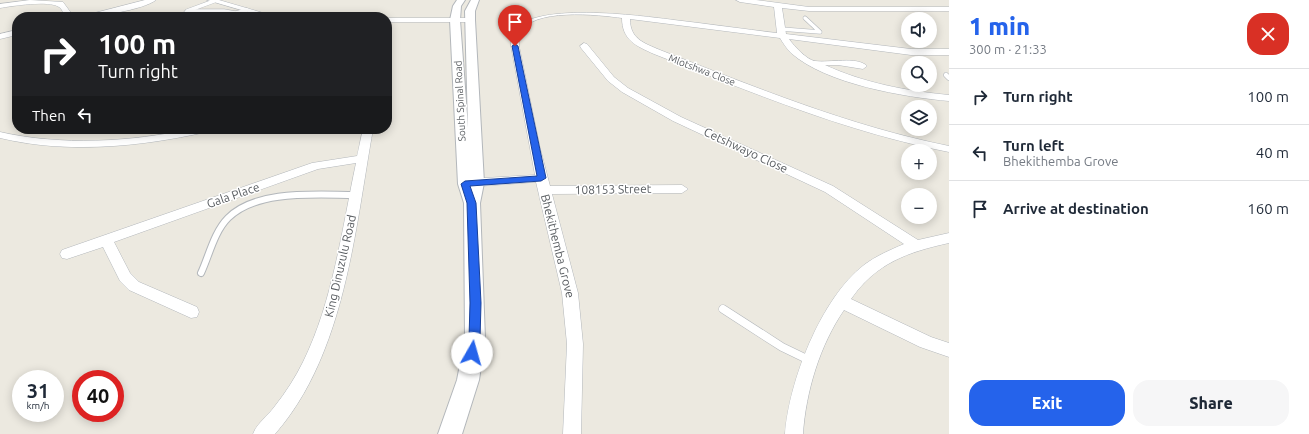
<!DOCTYPE html>
<html lang="en">
<head>
<meta charset="utf-8">
<style>
  :root { --surface:#fff; --page:#f6f6f7; --text:#1f2937; --muted:#747a83; --line:#e0e1e3; --accent:#2563eb }
  body { margin:0; font-family:Ubuntu,sans-serif; background:var(--page); color:var(--text); height:100vh; display:flex; flex-direction:column; font-size:15px; white-space:nowrap }
  * { box-sizing:border-box; margin:0 }
  p { font-size:13px; color:var(--muted) }
  .icon { flex:none; width:22px; height:22px; fill:none; stroke:currentColor; stroke-width:2; stroke-linecap:round; stroke-linejoin:round }
  .map { position:relative; flex:1; overflow:hidden }
  .sheet { display:flex; flex-direction:column; background:var(--surface); width:360px }
  .sheet>* { flex:none }
  .guide { position:absolute; left:12px; top:12px; width:380px; height:122px; border-radius:16px; box-shadow:0 2px 10px #0003; background:#202124; color:#fff; overflow:hidden }
  .buttons { position:absolute; left:901px; top:12px; display:grid; gap:8px }
  .buttons a { display:grid; place-items:center; width:36px; height:36px; border-radius:50%; background:var(--surface); box-shadow:0 2px 10px #0003; font-size:20px }
  .speed { position:absolute; left:12px; top:370px; display:flex; gap:8px; font-size:20px; font-weight:700; text-align:center }
  .speed>* { display:grid; place-content:center; width:52px; height:52px; border-radius:50%; background:var(--surface); box-shadow:0 2px 10px #0003; line-height:1 }
  .speed small { font-size:10px; font-weight:400 }
  .speed .limit { border:6px solid #d22; background:#fff; color:#111 }
  .pin { position:absolute; display:grid; place-items:center; width:34px; height:34px; color:#fff; margin:-41px -17px; border-radius:50% 50% 50% 0; rotate:-45deg; box-shadow:0 0 4px #0007 }
  .pin .icon { rotate:45deg }
  .me { position:absolute; width:44px; margin:-22px; rotate:7deg; stroke-linejoin:round; filter:drop-shadow(0 0 3px #0008) }
  .turn { display:flex; align-items:center; gap:14px; height:84px; padding:0 20px; font-size:18px }
  .turn .icon { width:52px; height:52px; stroke-width:2.5 }
  .turn b { display:block; font-size:28px; line-height:34px }
  .then { display:flex; align-items:center; height:38px; padding:0 20px; background:#0003; gap:8px; font-size:15px }
  .round { display:grid; place-items:center; flex:none; width:42px; height:42px; border-radius:16px; background:var(--page) }
  .head { display:flex; align-items:center; justify-content:space-between; height:68px; padding:0 20px }
  h1 { font-size:24px; font-weight:800; line-height:30px; color:var(--accent) }
  .cta { display:flex; gap:8px; margin-top:auto; padding:8px 20px }
  .cta a { flex:1; height:46px; border-radius:16px; background:var(--accent); color:#fff; font-size:16px; font-weight:800; line-height:46px; text-align:center }
  .cta a+a { background:var(--page); color:var(--text) }
  ul { padding:0; list-style:none }
  li { display:flex; align-items:center; gap:12px; height:56px; padding:0 20px; border-top:1px solid var(--line) }
  li div { flex:1 }
  li b { display:block; font-size:15px }
  li em { font-style:normal }
  main { display:flex; flex:1; min-height:0 }
  .map>svg:first-child { display:block }
</style>
</head>
<body>
<main>
<div class="map">
<svg width="949" height="434" viewBox="0 0 949 434">
  <rect width="100%" height="100%" fill="#ece9e0"/>
  <g fill="none" stroke-linecap="round" stroke-linejoin="round">
    <defs>
      <g id="service-far3">
        <path d="M214 1 187 11 184 15C205 20 227 16 247 10"/>
        <polyline points="190,11 224,11 235,13"/>
        <polyline points="781,29 820,32 805,18"/>
      </g>
      <polyline id="service-far2" points="946,75 949,78"/>
      <path id="service-far1" d="M201 273C209 256 214 232 228 218 257 189 317 195 355 195"/>
      <polyline id="service" points="723,309 782,347 811,361"/>
      <g id="minor">
        <path d="M30 0 63 2 74 17H66C64 14 62 9 59 7 49 0 12 6 0 8V4Z"/>
        <path d="M145 0H156C143 10 96 17 79 17Z"/>
        <polygon points="207,0 219,0 277,17 265,17"/>
        <path d="M736 0H756L809 7H949V11H809L782 8 786 34 911 49H949V55H911L789 39C794 46 807 60 815 61 829 63 857 56 867 66L863 69 838 65H825C864 83 907 91 949 95V101C904 97 826 84 791 53 787 49 783 43 780 38L630 19C630 39 644 43 660 50 755 87 849 126 949 146V152C846 132 751 92 654 54 636 46 622 40 622 18 600 15 530 7 520 34 519 37 519 42 519 46L540 148 550 186 682 185 688 189 682 193 552 194 578 293 583 344 581 434H563L567 344 562 293 536 182 467 187 461 183 467 179 535 175 511 46C511 42 511 37 512 34 526 0 643 16 674 20 709 24 743 29 777 33L774 7 740 2Z"/>
        <polygon points="387,18 470,18 474,20 470,22 387,22"/>
        <polygon points="17,30 17,35 0,39 0,34"/>
        <path d="M584 43 587 44 614 77 628 88 681 117 833 186 918 240 949 233V243C908 252 876 263 851 299L931 337 949 343V357L920 347 844 310C820 345 806 391 803 434H785C789 381 821 298 864 265 876 256 890 250 904 244L825 192 673 121 622 92 608 81 581 48 580 46Z"/>
        <path d="M191 129H211L206 132C139 147 67 154 0 138V132C62 146 130 142 191 129Z"/>
        <path d="M363 129H373C355 230 345 354 275 434H253C257 423 268 416 275 406 286 392 295 378 303 362 333 301 342 229 356 163L318 169 114 242 130 273 139 282 197 307 199 312 197 317 191 318 129 290 120 281 103 247 67 259 62 258 60 254 62 250 312 163 357 156Z"/>
      </g>
      <polygon id="tertiary" points="457,0 465,0 461,6 460,20 468,128 465,11 471,0 479,0 475,11 475,20 484,183 480,203 485,339 479,380 462,434 438,434 457,380 465,339 464,203 458,184 450,20 453,6"/>
    </defs>
    <use href="#service-far3" stroke="#b3b7bb" stroke-width="4.5"/>
    <use href="#service-far2" stroke="#b3b7bb" stroke-width="5.5"/>
    <use href="#service-far1" stroke="#b3b7bb" stroke-width="8"/>
    <use href="#service" stroke="#b3b7bb" stroke-width="9"/>
    <use href="#minor" stroke="#b3b7bb" stroke-width="1"/>
    <use href="#tertiary" stroke="#b3b7bb" stroke-width="2"/>
    <use href="#service-far3" stroke="#fff" stroke-width="3.5"/>
    <use href="#service-far2" stroke="#fff" stroke-width="4.5"/>
    <use href="#service-far1" stroke="#fff" stroke-width="6"/>
    <use href="#service" stroke="#fff" stroke-width="8"/>
    <use href="#minor" fill="#fff" fill-rule="evenodd"/>
    <use href="#tertiary" fill="#fff" fill-rule="evenodd"/>
  </g>
  <polygon fill="#2563eb" stroke="#184099" points="515,44 518,46 546,178 541,181 470,186 476,203 481,303 480,339 477,356 472,358 468,356 467,353 469,339 470,303 467,203 461,184 465,181 537,176 512,46"/>
  <g text-anchor="middle" dominant-baseline="central" stroke-width="3" stroke-linejoin="round" paint-order="stroke">
    <g font-size="10" fill="#595d61" stroke="#fff">
      <text transform="translate(702 70) rotate(21)">Mlotshwa Close</text>
      <text transform="translate(460 101) rotate(-93)">South Spinal Road</text>
    </g>
    <g font-size="12" fill="#595d61" stroke="#fff">
      <text transform="translate(746 150) rotate(25)">Cetshwayo Close</text>
      <text transform="translate(613 189) rotate(-1)">108153 Street</text>
      <text transform="translate(233 195) rotate(-19)">Gala Place</text>
      <text transform="translate(558 246) rotate(76)">Bhekithemba Grove</text>
      <text transform="translate(340 266) rotate(-77)">King Dinuzulu Road</text>
    </g>
  </g>
</svg>
<div class="buttons">
<a><svg class="icon" aria-label="sound" viewBox="0 0 24 24"><path d="M4 9h4l5-4v14l-5-4H4zM17 9q2 3 0 6"/></svg></a>
<a><svg class="icon" aria-label="search" viewBox="0 0 24 24"><circle cx="10" cy="10" r="6"/><path d="M15 15l6 6"/></svg></a>
<a><svg class="icon" aria-label="layers" viewBox="0 0 24 24"><path d="M12 4l9 5-9 5-9-5zM3 14l9 5 9-5"/></svg></a>
<a>+</a>
<a>−</a>
</div>
<div class="speed"><div>31<small>km/h</small></div><div class="limit">40</div></div>
<div class="pin" style="left:515px;top:46px;background:#d93025"><svg class="icon" aria-label="arrive" viewBox="0 0 24 24"><path d="M6 21V4h12l-3 4 3 4H6"/></svg></div>
<svg class="me" style="left:472px;top:353px" viewBox="-20 -20 40 40"><circle r="19" fill="#fff"/><path d="M0-13L10 11 0 6-10 11z" fill="#2563eb"/></svg>
<div class="guide">
<div class="turn"><svg class="icon" aria-label="right" viewBox="0 0 24 24"><path d="M7 20v-9h11M14 6l5 5-5 5"/></svg><div><b>100 m</b>Turn right</div></div>
<div class="then">Then<svg class="icon" aria-label="left" viewBox="0 0 24 24"><path d="M17 20v-9H6M10 6l-5 5 5 5"/></svg></div>
</div>
</div>
<section class="sheet">
<div class="head"><div><h1>1 min</h1><p>300 m · 21:33</p></div><a class="round" style="background:#d93025;color:#fff"><svg class="icon" aria-label="close" viewBox="0 0 24 24"><path d="M6 6l12 12M18 6L6 18"/></svg></a></div>
<ul>
<li><svg class="icon" aria-label="right" viewBox="0 0 24 24"><path d="M7 20v-9h11M14 6l5 5-5 5"/></svg><div><b>Turn right</b></div><em>100 m</em></li>
<li><svg class="icon" aria-label="left" viewBox="0 0 24 24"><path d="M17 20v-9H6M10 6l-5 5 5 5"/></svg><div><b>Turn left</b><p>Bhekithemba Grove</p></div><em>40 m</em></li>
<li><svg class="icon" aria-label="arrive" viewBox="0 0 24 24"><path d="M6 21V4h12l-3 4 3 4H6"/></svg><div><b>Arrive at destination</b></div><em>160 m</em></li>
</ul>
<div class="cta"><a>Exit</a><a>Share</a></div>
</section>
</main>
</body>
</html>
